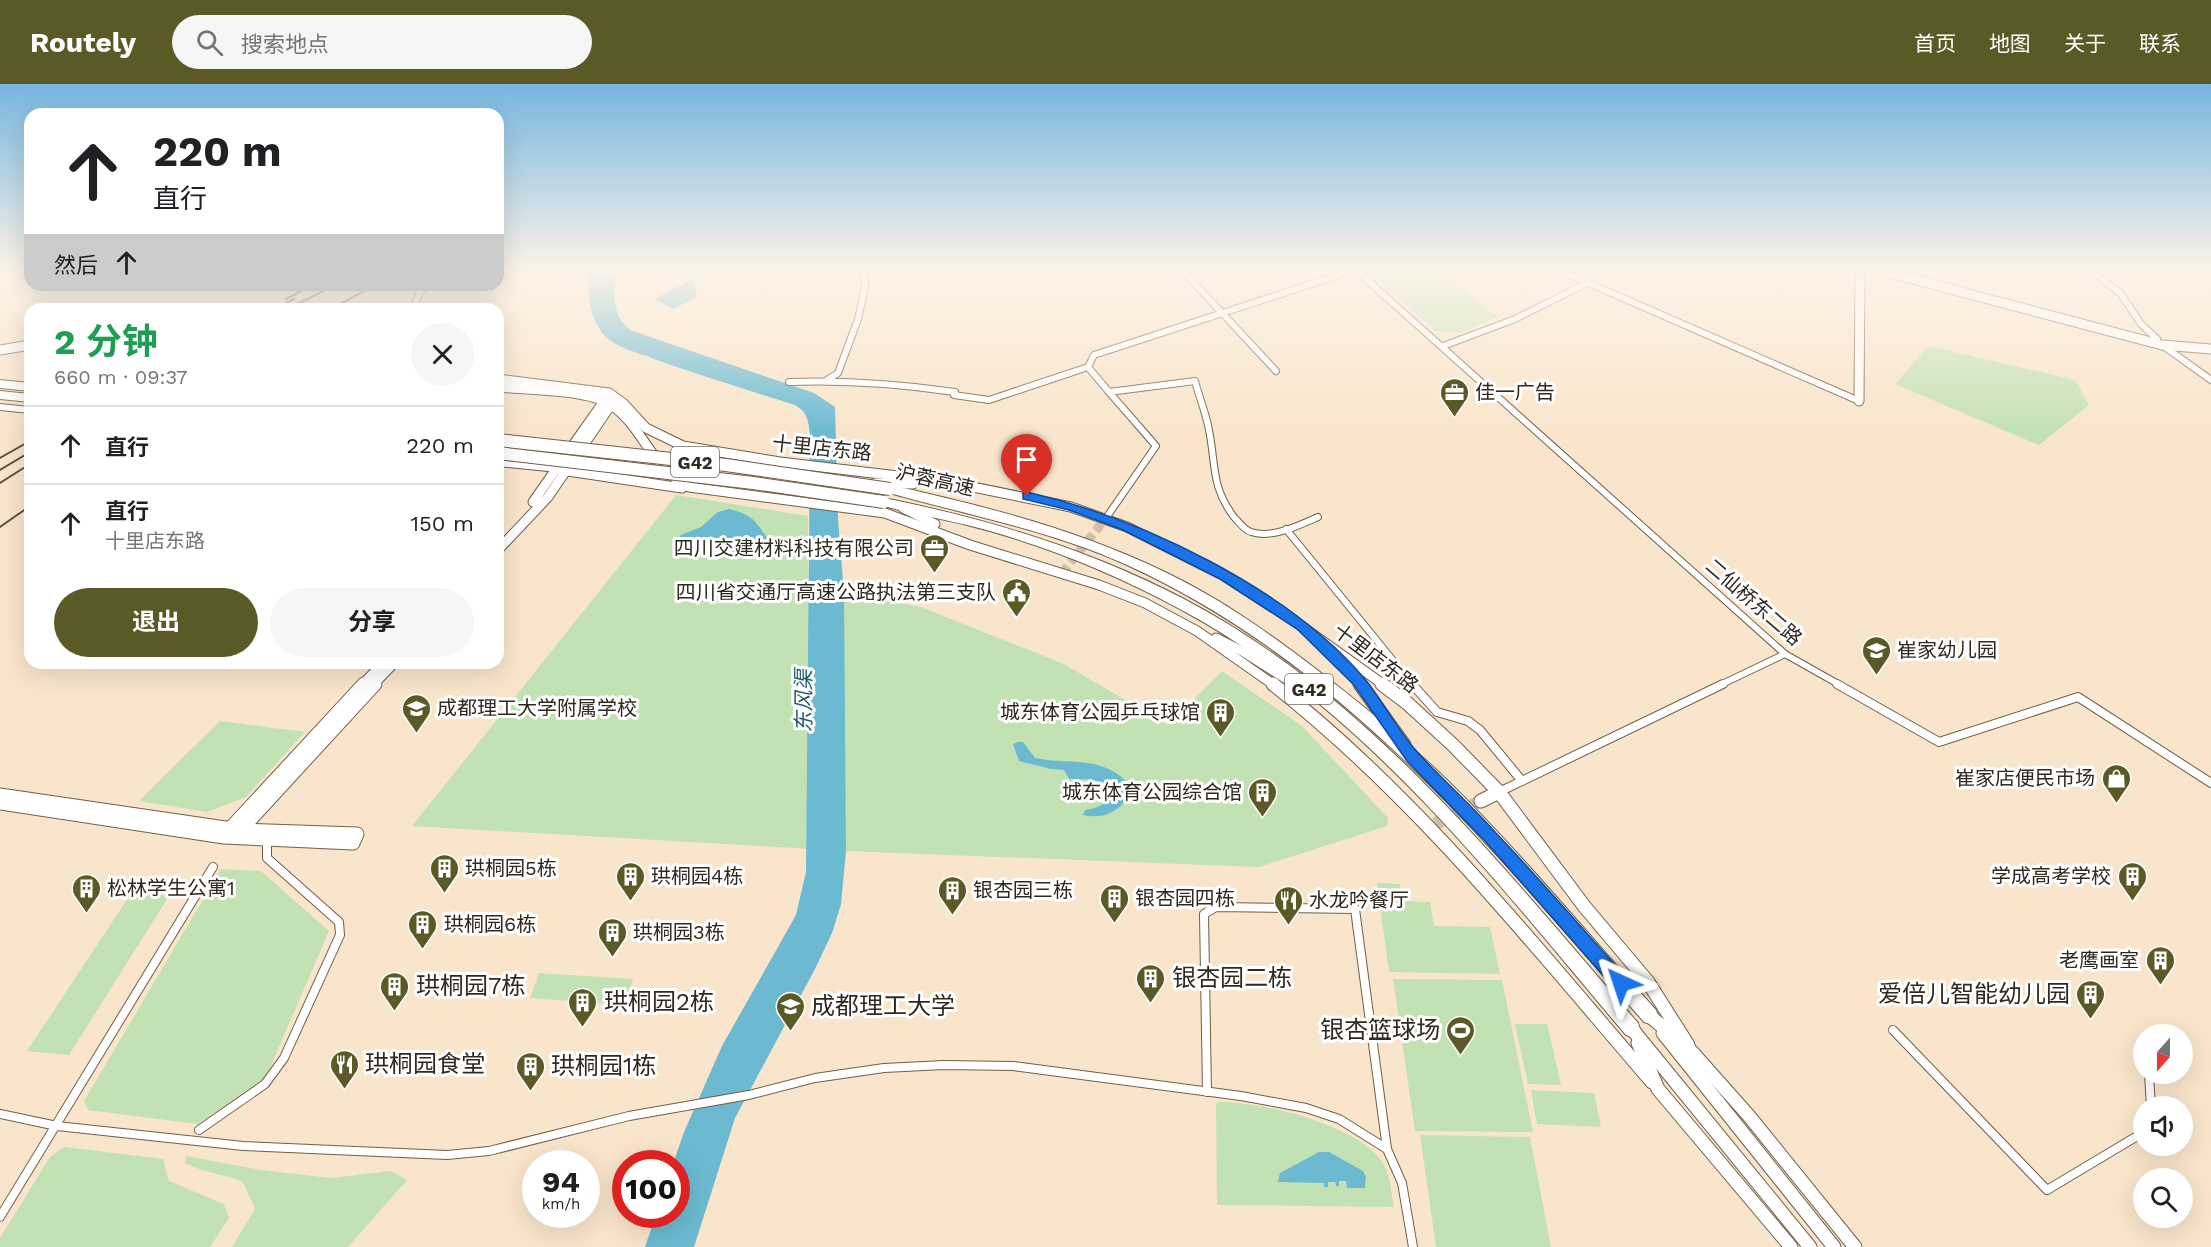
<!DOCTYPE html>
<html lang="zh">
<head>
<meta charset="utf-8">
<style>
  :root { --surface:#fff; --page:#f6f6f6; --text:#202124; --muted:#757577; --line:#e0e0e0; --accent:#5b5926 }
  body { margin:0; font-family:"Work Sans","Noto Sans SC",sans-serif; background:var(--page); color:var(--text); height:100vh; display:flex; flex-direction:column; font-size:22px; white-space:nowrap }
  * { box-sizing:border-box; margin:0 }
  p { font-size:20px; color:var(--muted) }
  .icon { flex:none; width:33px; height:33px; fill:none; stroke:currentColor; stroke-width:2; stroke-linecap:round; stroke-linejoin:round }
  .map { position:relative; flex:1; overflow:hidden }
  .panel { position:absolute; left:24px; top:219px; width:480px; height:366px; display:flex; flex-direction:column; background:var(--surface); border-radius:18px; box-shadow:0 6px 24px #0002 }
  .panel>* { flex:none }
  .hud { position:absolute; left:24px; top:24px; width:480px; height:183px; border-radius:18px; box-shadow:0 6px 24px #0002; background:#fff; color:var(--text); overflow:hidden }
  .needle { width:39px; rotate:201deg }
  .fabs { position:absolute; left:2133px; top:940px; display:grid; gap:12px }
  .fabs a { display:grid; place-items:center; width:60px; height:60px; border-radius:50%; background:var(--surface); box-shadow:0 6px 24px #0002; font-size:30px }
  .speed { position:absolute; left:522px; top:1066px; display:flex; gap:12px; font-size:30px; font-weight:700; text-align:center }
  .speed>* { display:grid; place-content:center; width:78px; height:78px; border-radius:50%; background:var(--surface); box-shadow:0 6px 24px #0002; line-height:1 }
  .speed small { font-size:15px; font-weight:400 }
  .speed .limit { border:9px solid #d22; background:#fff; color:#111 }
  .pin { position:absolute; display:grid; place-items:center; width:51px; height:51px; color:#fff; margin:-62px -26px; border-radius:50% 50% 50% 0; rotate:-45deg; box-shadow:0 0 6px #0007 }
  .pin .icon { rotate:45deg }
  .me { position:absolute; width:66px; margin:-33px; rotate:318deg; stroke-linejoin:round; filter:drop-shadow(0 0 4px #0008) }
  .turn { display:flex; align-items:center; gap:21px; height:126px; padding:0 30px; font-size:27px }
  .turn .icon { width:78px; height:78px; stroke-width:2.5 }
  .turn b { display:block; font-size:42px; line-height:51px }
  .then { display:flex; align-items:center; height:57px; padding:0 30px; background:#0003; gap:12px; font-size:22px }
  .round { display:grid; place-items:center; flex:none; width:63px; height:63px; border-radius:32px; background:var(--page) }
  .headline { display:flex; align-items:center; justify-content:space-between; height:102px; padding:0 30px }
  h1 { font-size:36px; font-weight:700; line-height:45px; color:#1e9e55 }
  .primary-button { display:flex; gap:12px; margin-top:auto; padding:12px 30px }
  .primary-button a { flex:1; height:69px; border-radius:36px; background:var(--accent); color:#fff; font-size:24px; font-weight:700; line-height:69px; text-align:center }
  .primary-button a+a { background:var(--page); color:var(--text) }
  ul { padding:0; list-style:none }
  li { display:flex; align-items:center; gap:18px; height:78px; padding:0 30px; border-top:2px solid var(--line) }
  li div { flex:1 }
  li b { display:block; font-size:22px }
  li em { font-style:normal }
  header { display:flex; align-items:center; gap:36px; box-sizing:border-box; height:84px; padding:0 30px; background:var(--accent); color:#fff }
  header strong { font-size:28px }
  nav { display:flex; gap:33px; margin-inline-start:auto; font-size:21px }
  .search { width:420px; height:54px; background:var(--page); display:flex; align-items:center; gap:15px; box-sizing:border-box; padding:0 21px; border-radius:33px; color:var(--muted); font-size:22px }
  .map>svg:first-child { display:block }
</style>
</head>
<body>
<header>
<strong>Routely</strong>
<div class="search"><svg class="icon" aria-label="search" viewBox="0 0 24 24"><circle cx="10" cy="10" r="6"/><path d="M15 15l6 6"/></svg>搜索地点</div>
<nav><a>首页</a><a>地图</a><a>关于</a><a>联系</a></nav>
</header>
<div class="map">
<svg width="2211" height="1163" viewBox="0 0 2211 1163">
  <rect width="100%" height="100%" fill="#f9e5cb"/>
  <g fill="#c3e2b4">
    <polygon points="1369,187 1439,187 1497,233 1460,249 1436,247"/>
    <polygon points="1928,262 2075,296 2089,321 2039,361 1895,300"/>
    <polygon points="676,411 808,432 808,510 844,509 921,523 1064,580 1168,641 1222,587 1302,642 1388,734 1387,742 1259,783 846,767 412,742"/>
    <polygon points="220,637 305,648 246,713 207,728 139,717"/>
    <polygon points="221,785 261,787 329,847 266,993 198,1040 88,1026 84,1017"/>
    <polygon points="1377,799 1400,800 1403,817 1430,818 1434,842 1490,843 1500,890 1389,888"/>
    <polygon points="132,808 169,812 69,971 27,967"/>
    <polygon points="539,889 633,895 625,921 530,914"/>
    <polygon points="1393,895 1502,896 1533,1048 1415,1047"/>
    <polygon points="1515,940 1547,940 1561,1001 1528,1000"/>
    <polygon points="1531,1006 1594,1009 1601,1043 1537,1040"/>
    <path d="M1218 1018C1260 1017 1366 1042 1385 1083 1391 1094 1391 1111 1394 1123L1217 1121 1216 1022Z"/>
    <polygon points="1420,1051 1530,1053 1551,1163 1436,1163"/>
    <polygon points="64,1063 163,1075 169,1097 224,1120 229,1134 210,1163 0,1163 0,1154 50,1073"/>
    <path d="M186 1072 262 1086 330 1094 391 1087 407 1096 348 1163H232L255 1125 243 1098C224 1090 204 1089 185 1079Z"/>
  </g>
  <g fill="#6bbad1">
    <path d="M590 187H616C614 209 611 232 630 246L814 309 835 323 838 435 844 509 846 767 841 820 832 849 815 885 735 1034 694 1163H645L656 1131H676V1080H673L684 1048 722 962 796 831 806 788 810 349C808 335 807 328 795 321 745 305 695 290 646 272 633 267 615 263 605 252 590 237 586 207 590 187Z"/>
    <polygon points="693,195 697,213 673,225 655,215"/>
    <path d="M729 425C754 431 756 438 769 457 761 472 749 475 732 474V463C711 447 696 468 673 464L675 457 681 451 701 443 718 428Z"/>
    <path d="M1018 658H1023L1035 674C1067 681 1101 671 1127 698L1125 718C1113 730 1100 735 1083 731L1085 726C1098 724 1106 721 1111 708 1102 693 1085 696 1069 695L1064 686 1051 685 1019 677 1013 660Z"/>
    <polygon points="1319,1068 1329,1068 1363,1087 1366,1093 1365,1104 1347,1104 1346,1097 1339,1097 1339,1102 1336,1102 1335,1098 1328,1098 1328,1103 1324,1103 1324,1099 1278,1098 1280,1089"/>
  </g>
  <g fill="none" stroke-linecap="round" stroke-linejoin="round">
    <polyline stroke="#d1bfa9" stroke-width="6" stroke-dasharray="6 3" stroke-linecap="butt" points="406,201 412,204"/>
    <polyline stroke="#d1bfa9" stroke-width="9" stroke-dasharray="9 4.5" stroke-linecap="butt" points="1062,489 1106,434"/>
    <polyline stroke="#d1bfa9" stroke-width="13" stroke-dasharray="13 6" stroke-linecap="butt" points="1435,740 1481,717"/>
    <defs>
      <g id="street-far1">
        <polyline points="1183,187 1276,287"/>
        <polyline points="1357,187 1785,570 1840,601"/>
        <polyline points="1561,187 1859,317"/>
        <polyline points="2092,187 2121,210 2141,240 2157,255"/>
        <polyline points="414,225 420,207 428,201"/>
        <polyline points="2162,261 2211,296"/>
        <polyline points="1443,262 1515,235 1585,200 1593,187"/>
        <polyline points="1088,283 1094,271 1351,187"/>
        <polyline points="827,296 838,289 858,235 865,203 864,187"/>
        <path d="M789 298C845 296 900 300 955 308L954 311 989 316 1088 283 1109 308 1195 297C1199 313 1206 329 1209 346 1216 381 1211 403 1234 433 1239 438 1244 446 1251 448 1272 455 1300 441 1318 433"/>
        <polyline points="0,323 30,326"/>
        <polyline points="498,379 558,385"/>
        <polyline points="1106,434 1156,362 1109,308"/>
        <polyline points="1286,445 1413,601"/>
        <polyline points="1720,601 1785,570"/>
      </g>
      <g id="street">
        <polyline points="1412,600 1437,628 1468,637 1480,646 1522,697"/>
        <polyline points="1837,600 1939,658 2078,613 2211,699"/>
        <polyline points="1499,708 1723,600"/>
        <polyline points="1893,946 2047,1106 2144,1048"/>
        <polyline points="2149,990 2151,1023"/>
        <polyline points="1207,1008 1204,830 1216,823 1355,825 1387,1065"/>
        <polyline points="0,1030 57,1042 243,1062 447,1071 489,1067 629,1032 749,1011 815,994 884,984 944,981 1013,982 1241,1012 1306,1024 1339,1035 1387,1065 1402,1099 1413,1163"/>
        <polyline points="199,1046 265,1000 284,974 340,851 339,838 267,774 267,756"/>
        <polyline points="0,1133 213,783"/>
      </g>
      <g id="secondary-far1">
        <polyline points="1882,187 2162,261 2211,265"/>
        <polyline points="0,266 30,261"/>
        <polyline points="498,295 609,309 624,320 646,344 683,362 780,378 948,398 1071,423 1127,443 1225,492 1265,516 1384,601"/>
        <path d="M498 303C527 306 587 305 611 321 643 342 650 383 689 403L885 429 970 461 1099 501 1145 519 1197 547 1274 601"/>
        <polyline points="1859,317 1860,187"/>
        <polyline points="561,386 682,404"/>
        <polyline points="875,399 913,400"/>
        <polyline points="533,418 607,313"/>
        <polyline points="903,424 935,440"/>
        <polyline points="498,466 548,413 615,315"/>
        <polyline points="1216,554 1242,567 1296,601"/>
        <polyline points="1332,570 1361,601"/>
        <polyline points="362,601 383,579"/>
        <polyline points="373,601 394,579"/>
      </g>
      <g id="secondary">
        <path d="M1273 600C1417 713 1533 860 1652 998"/>
        <polyline points="1360,600 1404,661"/>
        <polyline points="1382,600 1407,619 1453,661 1499,708 1584,822 1648,898 1688,961"/>
        <polyline points="0,711 239,746 357,750 353,759 224,753 0,719"/>
        <polyline points="1481,717 1499,708"/>
        <polyline points="227,748 364,600"/>
        <polyline points="238,749 375,600"/>
      </g>
      <g id="primary">
        <polyline points="1650,932 1693,969 1749,1032 1855,1163"/>
        <polyline points="1632,945 1810,1163"/>
        <polyline points="1663,949 1834,1163"/>
        <polyline points="1638,959 1658,1005 1791,1163"/>
      </g>
      <g id="highway">
        <polygon points="0,296 30,299 30,307 0,304"/>
        <polygon points="0,307 30,310 30,318 0,315"/>
        <path d="M890 401C985 422 1079 446 1167 489 1221 515 1269 549 1316 585 1361 620 1406 656 1447 696 1521 769 1587 849 1656 926L1658 932 1656 938 1650 940 1644 938C1491 763 1344 580 1127 481 1050 446 967 431 886 408L884 405Z"/>
        <path d="M884 414C988 435 1089 465 1184 515 1371 613 1502 783 1638 939L1640 945 1638 951 1632 953 1626 951C1512 817 1404 675 1258 573 1208 538 1153 509 1097 485 1055 467 1011 452 967 441 938 434 908 429 880 421L878 418Z"/>
      </g>
    </defs>
    <use href="#street-far1" stroke="#705f48" stroke-width="8"/>
    <use href="#street" stroke="#705f48" stroke-width="10"/>
    <use href="#secondary-far1" stroke="#705f48" stroke-width="11"/>
    <use href="#secondary" stroke="#705f48" stroke-width="15"/>
    <use href="#primary" stroke="#705f48" stroke-width="15"/>
    <use href="#highway" stroke="#705f48" stroke-width="2"/>
    <use href="#street-far1" stroke="#fff" stroke-width="6"/>
    <use href="#street" stroke="#fff" stroke-width="8"/>
    <use href="#secondary-far1" stroke="#fff" stroke-width="9"/>
    <use href="#secondary" stroke="#fff" stroke-width="13"/>
    <use href="#primary" stroke="#fff" stroke-width="13"/>
    <use href="#highway" fill="#fff" fill-rule="evenodd"/>
    <g stroke="#5d5446" stroke-width="2">
      <polyline points="286,215 313,201"/>
      <polyline points="274,225 294,215"/>
      <polyline points="288,225 335,201"/>
      <polyline points="331,225 375,201"/>
      <polyline points="0,374 30,357"/>
      <polyline points="0,386 30,368"/>
      <polyline points="0,399 30,380"/>
      <polyline points="0,443 30,422"/>
    </g>
    <defs>
      <g id="highway-bridge">
        <polyline points="498,356 726,381 890,405"/>
        <polyline points="498,369 753,399 884,418"/>
      </g>
    </defs>
    <use href="#highway-bridge" stroke="#705f48" stroke-width="14" stroke-linecap="butt"/>
    <use href="#highway-bridge" stroke="#fff" stroke-width="12"/>
  </g>
  <linearGradient id="sky" x2="0" y2="1"><stop stop-color="#76b6df"/><stop offset="0.53" stop-color="#fcf3e8"/><stop offset="1" stop-color="#fcf3e8" stop-opacity="0"/></linearGradient>
  <rect width="2211" height="350" fill="url(#sky)"/>
  <path fill="#1a73e8" stroke="#114b97" stroke-width="1.5" d="M1027 408C1141 434 1287 504 1364 594 1384 618 1398 648 1420 671 1445 698 1472 722 1496 749 1541 796 1583 846 1627 894L1629 899 1627 905 1621 907 1615 905 1485 757 1407 677 1354 601 1297 545 1220 495 1123 446 1069 426 1023 415V409Z"/>
  <defs>
    <symbol id="office-pin" viewBox="-11 -11 22 30"><path d="M0 17L-7.5 6A9.5 9.5 0 1 1 7.5 6Z" fill="#5b5926" stroke="#fff"/><path d="M-6-3h4V-5.5h4V-3h4V5H-6ZM-1-4.5V-3h2v-1.5ZM-6 0V1H6V0Z" fill="#fff"/></symbol>
    <symbol id="civic-pin" viewBox="-11 -11 22 30"><path d="M0 17L-7.5 6A9.5 9.5 0 1 1 7.5 6Z" fill="#5b5926" stroke="#fff"/><path d="M-.6-6.5H3V-4.5H.6V-3L4-1V1h2V6H-6V1h2V-1L-.6-3ZM-1.2 2.5V6h2.4V2.5Z" fill="#fff"/></symbol>
    <symbol id="school-pin" viewBox="-11 -11 22 30"><path d="M0 17L-7.5 6A9.5 9.5 0 1 1 7.5 6Z" fill="#5b5926" stroke="#fff"/><path d="M0-5L7-2L0 1L-7-2ZM-4 1L0 2.5L4 1V4Q0 6-4 4Z" fill="#fff"/></symbol>
    <symbol id="building-pin" viewBox="-11 -11 22 30"><path d="M0 17L-7.5 6A9.5 9.5 0 1 1 7.5 6Z" fill="#5b5926" stroke="#fff"/><path d="M-4-6H4V6H1V3H-1V6H-4ZM-2.5-4.3h1.7v1.8h-1.7ZM.8-4.3h1.7v1.8H.8ZM-2.5-1h1.7V.8h-1.7ZM.8-1h1.7V.8H.8Z" fill="#fff"/></symbol>
    <symbol id="shop-pin" viewBox="-11 -11 22 30"><path d="M0 17L-7.5 6A9.5 9.5 0 1 1 7.5 6Z" fill="#5b5926" stroke="#fff"/><path d="M-5-2.5h2.3a2.7 3.5 0 0 1 5.4 0H5L5.5 6h-11ZM-1.5-2.5h3a1.5 2.3 0 0 0-3 0Z" fill="#fff"/></symbol>
    <symbol id="restaurant-pin" viewBox="-11 -11 22 30"><path d="M0 17L-7.5 6A9.5 9.5 0 1 1 7.5 6Z" fill="#5b5926" stroke="#fff"/><path d="M-5-6h1v4h1v-4h1v4h1v-4h1v5L-1.5 .5V6h-2V.5L-5-1ZM5-6V6H3V1.5H1.5Q1.5-4 5-6Z" fill="#fff"/></symbol>
    <symbol id="university-pin" viewBox="-11 -11 22 30"><path d="M0 17L-7.5 6A9.5 9.5 0 1 1 7.5 6Z" fill="#5b5926" stroke="#fff"/><path d="M0-5L7-2L0 1L-7-2ZM-4 1L0 2.5L4 1V4Q0 6-4 4Z" fill="#fff"/></symbol>
    <symbol id="stadium-pin" viewBox="-11 -11 22 30"><path d="M0 17L-7.5 6A9.5 9.5 0 1 1 7.5 6Z" fill="#5b5926" stroke="#fff"/><path d="M0-5a6.5 5 0 1 0 0 10a6.5 5 0 1 0 0-10ZM-3.5-1.8h7v3.6h-7Z" fill="#fff"/></symbol>
  </defs>
  <g fill-rule="evenodd">
    <use href="#office-pin" x="1438" y="292" width="33" height="45"/>
    <use href="#office-pin" x="918" y="448" width="33" height="45"/>
    <use href="#civic-pin" x="1000" y="492" width="33" height="45"/>
    <use href="#school-pin" x="1860" y="550" width="33" height="45"/>
    <use href="#school-pin" x="400" y="608" width="33" height="45"/>
    <use href="#building-pin" x="1204" y="612" width="33" height="45"/>
    <use href="#shop-pin" x="2100" y="678" width="33" height="45"/>
    <use href="#building-pin" x="1246" y="692" width="33" height="45"/>
    <use href="#building-pin" x="428" y="768" width="33" height="45"/>
    <use href="#building-pin" x="614" y="776" width="33" height="45"/>
    <use href="#building-pin" x="2116" y="776" width="33" height="45"/>
    <use href="#building-pin" x="70" y="788" width="33" height="45"/>
    <use href="#building-pin" x="936" y="790" width="33" height="45"/>
    <use href="#building-pin" x="1098" y="798" width="33" height="45"/>
    <use href="#restaurant-pin" x="1272" y="800" width="33" height="45"/>
    <use href="#building-pin" x="406" y="824" width="33" height="45"/>
    <use href="#building-pin" x="596" y="832" width="33" height="45"/>
    <use href="#building-pin" x="2144" y="860" width="33" height="45"/>
    <use href="#building-pin" x="1134" y="878" width="33" height="45"/>
    <use href="#building-pin" x="378" y="886" width="33" height="45"/>
    <use href="#building-pin" x="2074" y="894" width="33" height="45"/>
    <use href="#building-pin" x="566" y="902" width="33" height="45"/>
    <use href="#university-pin" x="774" y="906" width="33" height="45"/>
    <use href="#stadium-pin" x="1444" y="930" width="33" height="45"/>
    <use href="#restaurant-pin" x="328" y="964" width="33" height="45"/>
    <use href="#building-pin" x="514" y="966" width="33" height="45"/>
  </g>
  <g text-anchor="middle" dominant-baseline="central" stroke-width="6" stroke-linejoin="round" paint-order="stroke">
    <g fill="#fff" stroke="#6e6962" stroke-width="1.5">
      <rect x="671" y="363" width="48" height="30" rx="4.5"/>
      <rect x="1285" y="590" width="48" height="30" rx="4.5"/>
    </g>
    <g font-size="18" font-weight="bold" fill="#30291f">
      <text x="695" y="378">G42</text>
      <text x="1309" y="605">G42</text>
    </g>
    <g font-size="20" fill="#30291f" stroke="#fff" text-anchor="start">
      <text x="1475" y="308">佳一广告</text>
      <text x="914" y="464" text-anchor="end">四川交建材料科技有限公司</text>
      <text x="996" y="508" text-anchor="end">四川省交通厅高速公路执法第三支队</text>
      <text x="1897" y="566">崔家幼儿园</text>
      <text x="437" y="624">成都理工大学附属学校</text>
      <text x="1200" y="628" text-anchor="end">城东体育公园乒乓球馆</text>
      <text x="2095" y="694" text-anchor="end">崔家店便民市场</text>
      <text x="1242" y="708" text-anchor="end">城东体育公园综合馆</text>
      <text x="465" y="784">珙桐园5栋</text>
      <text x="651" y="792">珙桐园4栋</text>
      <text x="2111" y="792" text-anchor="end">学成高考学校</text>
      <text x="107" y="804">松林学生公寓1</text>
      <text x="973" y="806">银杏园三栋</text>
      <text x="1135" y="814">银杏园四栋</text>
      <text x="1309" y="816">水龙吟餐厅</text>
      <text x="444" y="840">珙桐园6栋</text>
      <text x="633" y="848">珙桐园3栋</text>
      <text x="2139" y="876" text-anchor="end">老鹰画室</text>
    </g>
    <g font-size="20" fill="#30291f" stroke="#fff">
      <text transform="translate(822 364) rotate(6)">十里店东路</text>
      <text transform="translate(935 396) rotate(13)">沪蓉高速</text>
      <text transform="translate(1754 518) rotate(41)">二仙桥东二路</text>
      <text transform="translate(1376 574) rotate(37)">十里店东路</text>
    </g>
    <g font-size="21" font-style="italic" fill="#1c5c6d" stroke="#fff">
      <text transform="translate(803 617) rotate(-90)">东风渠</text>
    </g>
    <g font-size="24" fill="#30291f" stroke="#fff" text-anchor="start">
      <text x="1172" y="894">银杏园二栋</text>
      <text x="416" y="902">珙桐园7栋</text>
      <text x="2070" y="910" text-anchor="end">爱倍儿智能幼儿园</text>
      <text x="604" y="918">珙桐园2栋</text>
      <text x="811" y="922">成都理工大学</text>
      <text x="1440" y="946" text-anchor="end">银杏篮球场</text>
      <text x="365" y="980">珙桐园食堂</text>
      <text x="551" y="982">珙桐园1栋</text>
    </g>
  </g>
</svg>
<div class="fabs">
<a><svg class="needle" viewBox="-14 -14 28 28"><path d="M0-13l5 13h-10z" fill="#e53935"/><path d="M0 13l5-13h-10z" fill="#757577"/></svg></a>
<a><svg class="icon" aria-label="sound" viewBox="0 0 24 24"><path d="M4 9h4l5-4v14l-5-4H4zM17 9q2 3 0 6"/></svg></a>
<a><svg class="icon" aria-label="search" viewBox="0 0 24 24"><circle cx="10" cy="10" r="6"/><path d="M15 15l6 6"/></svg></a>
</div>
<div class="speed"><div>94<small>km/h</small></div><div class="limit">100</div></div>
<div class="pin" style="left:1027px;top:412px;background:#d93025"><svg class="icon" aria-label="arrive" viewBox="0 0 24 24"><path d="M6 21V4h12l-3 4 3 4H6"/></svg></div>
<svg class="me" style="left:1621px;top:899px" viewBox="-20 -20 40 40"><path d="M0-17L14 15 0 8-14 15z" fill="#1a73e8" stroke="#fff" stroke-width="4"/></svg>
<div class="hud">
<div class="turn"><svg class="icon" aria-label="ahead" viewBox="0 0 24 24"><path d="M12 20V5M6 11l6-6 6 6"/></svg><div><b>220 m</b>直行</div></div>
<div class="then">然后<svg class="icon" aria-label="ahead" viewBox="0 0 24 24"><path d="M12 20V5M6 11l6-6 6 6"/></svg></div>
</div>
<section class="panel">
<div class="headline"><div><h1>2 分钟</h1><p>660 m · 09:37</p></div><a class="round"><svg class="icon" aria-label="close" viewBox="0 0 24 24"><path d="M6 6l12 12M18 6L6 18"/></svg></a></div>
<ul>
<li><svg class="icon" aria-label="ahead" viewBox="0 0 24 24"><path d="M12 20V5M6 11l6-6 6 6"/></svg><div><b>直行</b></div><em>220 m</em></li>
<li><svg class="icon" aria-label="ahead" viewBox="0 0 24 24"><path d="M12 20V5M6 11l6-6 6 6"/></svg><div><b>直行</b><p>十里店东路</p></div><em>150 m</em></li>
</ul>
<div class="primary-button"><a>退出</a><a>分享</a></div>
</section>
</div>
</body>
</html>
